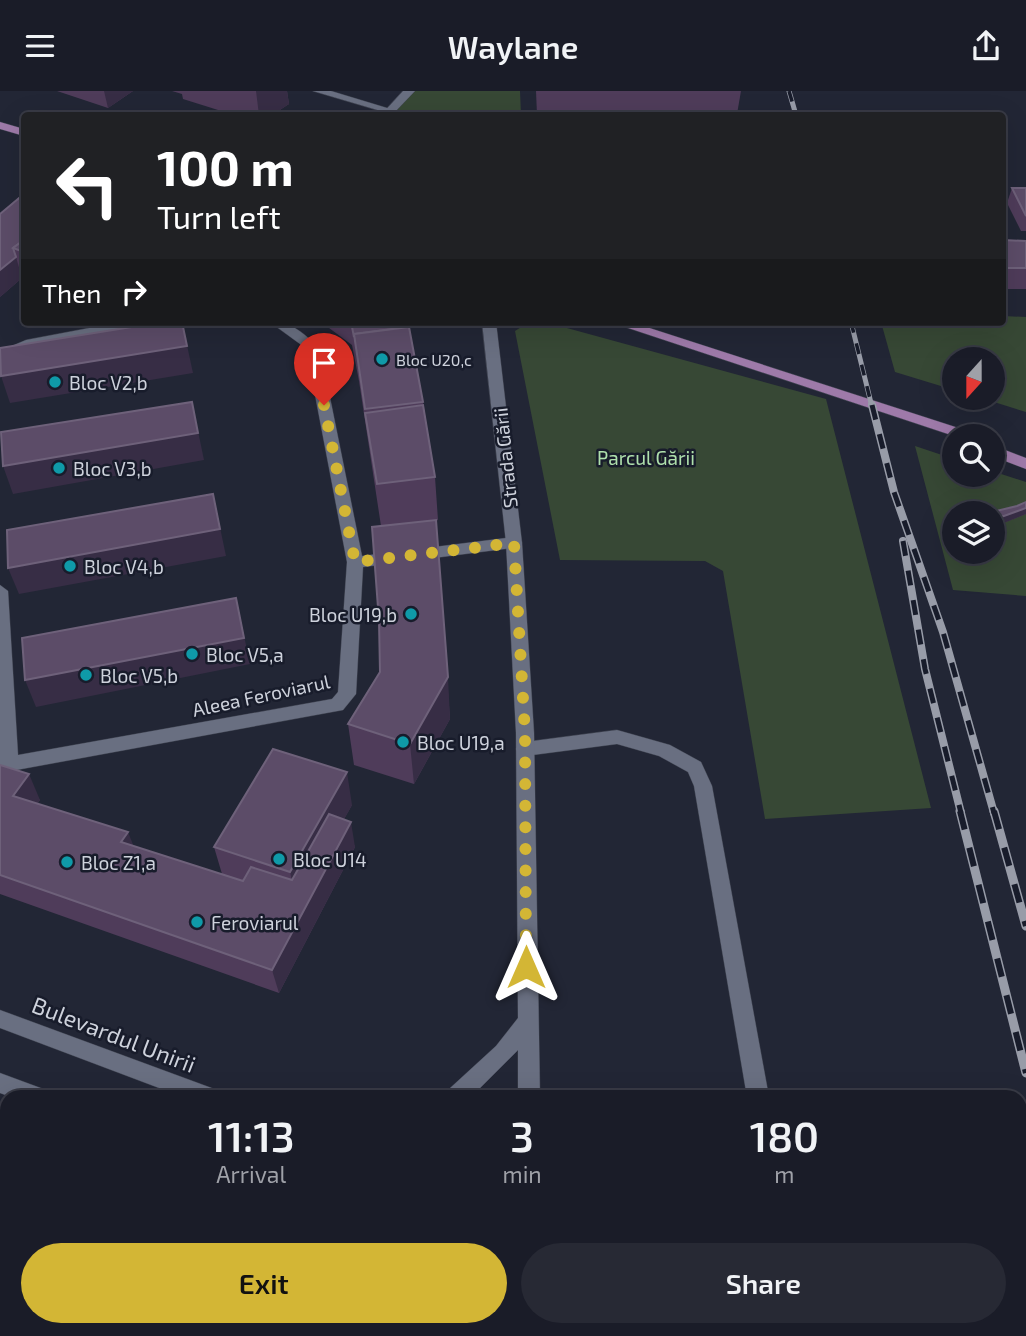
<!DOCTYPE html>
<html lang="en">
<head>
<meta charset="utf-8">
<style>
  :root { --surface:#1a1c28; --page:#272934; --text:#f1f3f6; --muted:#9fa1a8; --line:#383a45; --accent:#d3b635 }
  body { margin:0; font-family:"Exo 2",sans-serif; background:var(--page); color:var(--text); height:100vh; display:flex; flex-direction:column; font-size:26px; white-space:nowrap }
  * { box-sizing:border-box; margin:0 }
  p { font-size:23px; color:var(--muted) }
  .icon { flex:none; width:38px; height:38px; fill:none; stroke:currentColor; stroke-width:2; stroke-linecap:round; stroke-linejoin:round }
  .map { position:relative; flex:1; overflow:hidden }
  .side { position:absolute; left:0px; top:999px; width:1027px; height:247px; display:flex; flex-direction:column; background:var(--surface); border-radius:21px 21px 0 0; box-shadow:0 7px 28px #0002,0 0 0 2px var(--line) }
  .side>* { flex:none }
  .guide { position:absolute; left:21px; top:21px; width:985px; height:214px; border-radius:7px; box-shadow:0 7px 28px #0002,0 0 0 2px var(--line); background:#202124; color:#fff; overflow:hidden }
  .needle { width:46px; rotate:201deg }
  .fabs { position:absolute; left:942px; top:256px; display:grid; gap:14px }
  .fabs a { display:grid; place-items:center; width:63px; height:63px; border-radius:50%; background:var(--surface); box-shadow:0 7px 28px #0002,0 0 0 2px var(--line); font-size:35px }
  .pin { position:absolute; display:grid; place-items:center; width:60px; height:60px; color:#fff; margin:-72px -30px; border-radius:50% 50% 50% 0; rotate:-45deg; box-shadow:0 0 7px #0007 }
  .pin .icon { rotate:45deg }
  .me { position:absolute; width:77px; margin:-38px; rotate:0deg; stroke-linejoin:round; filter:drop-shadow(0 0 5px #0008) }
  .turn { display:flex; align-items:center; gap:24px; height:147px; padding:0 21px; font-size:32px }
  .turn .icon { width:91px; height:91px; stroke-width:2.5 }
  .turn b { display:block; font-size:49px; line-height:60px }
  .then { display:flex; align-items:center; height:66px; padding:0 21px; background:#0003; gap:14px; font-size:26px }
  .eta { display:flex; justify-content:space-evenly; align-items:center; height:119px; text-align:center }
  .eta b { font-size:42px; font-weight:600; line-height:49px }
  .action { display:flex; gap:14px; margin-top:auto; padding:14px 21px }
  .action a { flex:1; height:80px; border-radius:42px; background:var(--accent); color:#111; font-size:28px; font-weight:600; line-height:80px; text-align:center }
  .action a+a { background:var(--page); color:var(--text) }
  header { display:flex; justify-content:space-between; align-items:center; height:91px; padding:0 21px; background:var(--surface); font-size:32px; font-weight:600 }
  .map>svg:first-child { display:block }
</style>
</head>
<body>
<header><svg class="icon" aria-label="menu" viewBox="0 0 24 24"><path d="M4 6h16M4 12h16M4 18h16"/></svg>Waylane<svg class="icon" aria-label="share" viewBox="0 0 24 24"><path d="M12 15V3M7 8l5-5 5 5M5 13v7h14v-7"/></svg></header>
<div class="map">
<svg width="1026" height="1245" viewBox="0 0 1026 1245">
  <rect width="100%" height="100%" fill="#222635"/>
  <g fill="#374835" fill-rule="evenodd">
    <polygon points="409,0 520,0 521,24 386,24"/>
    <polygon points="1003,225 1026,226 1026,321 978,306 992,306 992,268 954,268 954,299 895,281 881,231 1003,231"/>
    <polygon points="529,231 545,231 826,308 931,717 765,728 723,480 705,470 560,469 515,240"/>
    <path d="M915 355 954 368V383H992V380L1026 391V505L953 499ZM954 422H992V460H954Z"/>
  </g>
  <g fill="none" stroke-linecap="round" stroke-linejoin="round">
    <defs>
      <g id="service">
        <polygon points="313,0 331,0 397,20 391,23"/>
        <path d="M270 231C293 231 308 244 321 262L362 465 514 446 520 448 522 452 520 456 363 476 356 603 343 619 0 682V494L8 500 18 664 332 608 338 601 347 471 307 262 300 253Z"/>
        <polygon points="617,639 670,654 701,671 712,695 769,1006 747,1006 694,695 688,681 659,665 617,653 525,665 519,663 516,658 519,653 525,651"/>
        <polygon points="570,1239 612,1239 615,1245 573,1245"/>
        <polygon points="620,1239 669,1239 666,1245 617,1245"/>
        <polygon points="788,1239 812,1239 813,1245 789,1245"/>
      </g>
      <g id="minor">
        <polygon points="403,0 415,0 392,24 381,24"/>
        <polygon points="121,231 149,231 142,235 30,256 0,269 0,260 26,249"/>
        <rect x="502" y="1239" width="24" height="6"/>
      </g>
      <g id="tertiary">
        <polygon points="482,231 496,231 522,452 534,642 540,1006 518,1006 518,959 471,1006 445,1006 448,999 496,955 518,927 516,642 506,452"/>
        <polygon points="0,919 217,999 220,1006 183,1006 0,937"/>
        <polygon points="0,982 46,999 49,1006 11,1006 0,1002"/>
      </g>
      <g id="primary">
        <polygon points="0,31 24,38 24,45 0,38"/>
        <polygon points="610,231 631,231 974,342 976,345 954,345"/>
        <polygon points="992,354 1026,367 1026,378 992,365"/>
      </g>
    </defs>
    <use href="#service" stroke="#3e424f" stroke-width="1"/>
    <use href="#minor" stroke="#3e424f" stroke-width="1"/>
    <use href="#tertiary" stroke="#3e424f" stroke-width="1"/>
    <use href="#primary" stroke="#3e424f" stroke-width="1"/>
    <use href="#service" fill="#696f81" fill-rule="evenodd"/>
    <use href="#minor" fill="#696f81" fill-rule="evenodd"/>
    <use href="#tertiary" fill="#696f81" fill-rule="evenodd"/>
    <use href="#primary" fill="#9e7aa9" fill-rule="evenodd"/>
    <defs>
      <g id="rail-far2">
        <polyline points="789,0 796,24"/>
        <polyline points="851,231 872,316"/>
      </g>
      <g id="rail-far1">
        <polyline points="872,314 894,401 943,541 994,722"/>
        <polyline points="903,450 925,578 961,722"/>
      </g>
      <g id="rail">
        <polyline points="960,720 1026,982"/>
        <polyline points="994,720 1026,835"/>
      </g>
    </defs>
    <use href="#rail-far2" stroke="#989ca8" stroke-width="5"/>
    <use href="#rail-far1" stroke="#989ca8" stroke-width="8"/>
    <use href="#rail" stroke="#989ca8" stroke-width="9"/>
    <use href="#rail-far2" stroke="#181c2b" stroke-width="3.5" stroke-dasharray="11" stroke-linecap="butt"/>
    <use href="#rail-far1" stroke="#181c2b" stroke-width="5" stroke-dasharray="15" stroke-linecap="butt"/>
    <use href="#rail" stroke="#181c2b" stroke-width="6" stroke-dasharray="19" stroke-linecap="butt"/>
  </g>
  <g fill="#4f3c5a">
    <polygon points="57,0 133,0 108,17"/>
    <polygon points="172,0 287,0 289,13 272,24 234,24 183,8 182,3"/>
    <polygon points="536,0 741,0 737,23 637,24 537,24"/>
    <polygon points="1012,97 1026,97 1026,140 1021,140 1007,112"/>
    <polygon points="24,103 24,193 22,187 0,206"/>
    <polygon points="1003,149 1026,150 1026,198 1003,198"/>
    <polygon points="321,231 408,231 423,311 435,386 438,429 436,430 450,628 414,693 354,674 348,633 380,581 381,435 359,290 352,254"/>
    <polygon points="1026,411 1026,423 1001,433 992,433 992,422 966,422 966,420 988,422 1017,415"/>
    <polygon points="0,674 40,709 37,713 134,755 222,783 214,756 352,714 344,728 355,756 279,902 0,803"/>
    <polygon points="0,1097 7,1100 7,1224 0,1221"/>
    <polygon points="42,1239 114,1239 111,1245 56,1245"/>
    <polygon points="176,1239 300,1239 302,1245 189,1245"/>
    <polygon points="924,1239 1020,1239 1026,1245 925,1245"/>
  </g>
  <g fill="#372d45">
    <polygon points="104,0 133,0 108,17"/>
    <polygon points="256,0 287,0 289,13 272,24 259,24"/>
    <polygon points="16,166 22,187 0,206 0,179"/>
    <polygon points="182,231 193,282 10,312 1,285"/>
    <polygon points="192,311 204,369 13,403 3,375"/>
    <polygon points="213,403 226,465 19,503 8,477"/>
    <polygon points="1026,417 1026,423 1001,433 1004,425"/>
    <polygon points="236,507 250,573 36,616 25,589"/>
    <polygon points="448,586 450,628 414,693 410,653"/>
    <polygon points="347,681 352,714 297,813 290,781"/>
    <polygon points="29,683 40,709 25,730 13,705"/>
    <polygon points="351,731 355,756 279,902 272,879"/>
    <polygon points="128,741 138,766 121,751"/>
    <polygon points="92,1239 114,1239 111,1245 89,1245"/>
  </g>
  <g fill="#5c4c68" stroke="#6e617a" stroke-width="2">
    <polygon points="1012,97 1026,97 1026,125"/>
    <polygon points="24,103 24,149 13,157 16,166 0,179 0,123"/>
    <polygon points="24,149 24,161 13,157"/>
    <polygon points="1003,149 1026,150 1026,177 1003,177"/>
    <polygon points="163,231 182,231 187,255 1,285 0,257"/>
    <polygon points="351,231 408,231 408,236 354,243 354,246"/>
    <polygon points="409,236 423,311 365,318 354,243"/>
    <polygon points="192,311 198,342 3,375 1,341"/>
    <polygon points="423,314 435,386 377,393 365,322"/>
    <polygon points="213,403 220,438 8,477 7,439"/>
    <polygon points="1026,411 1026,417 1004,425 992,425 992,422 967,422 966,420 988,422 1017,415"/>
    <polygon points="436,429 448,586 410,653 348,633 380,581 379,530 372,436"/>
    <polygon points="236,507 244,547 25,589 22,547"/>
    <polygon points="273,658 347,681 290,781 214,756"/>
    <polygon points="0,674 29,683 13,705 128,741 121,751 243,790 251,776 292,789 329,723 351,731 272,879 0,784"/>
    <polygon points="1020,1087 1026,1109 1026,1245 942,1245 940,1239 1020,1239"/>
    <polygon points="0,1097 7,1100 7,1214 0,1211"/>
    <polygon points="64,1239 92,1239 89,1245 78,1245"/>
    <polygon points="198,1239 299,1239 301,1245 200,1245"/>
  </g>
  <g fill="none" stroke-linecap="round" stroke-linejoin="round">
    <polyline stroke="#d3b635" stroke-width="12" stroke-dasharray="0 21.6" points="324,314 355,471 514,452 525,642 526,876"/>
  </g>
  <g fill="#0f9aa8" stroke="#181c2b" stroke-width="2.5">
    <circle cx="382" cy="268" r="7"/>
    <circle cx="55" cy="291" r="7"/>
    <circle cx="59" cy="377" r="7"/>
    <circle cx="70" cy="475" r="7"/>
    <circle cx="411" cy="523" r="7"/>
    <circle cx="192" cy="563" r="7"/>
    <circle cx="86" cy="584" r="7"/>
    <circle cx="403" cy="651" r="7"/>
    <circle cx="279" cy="768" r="7"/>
    <circle cx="67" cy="771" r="7"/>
    <circle cx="197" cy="831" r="7"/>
  </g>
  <g text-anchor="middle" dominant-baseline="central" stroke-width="5" stroke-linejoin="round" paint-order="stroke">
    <g font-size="16" fill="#ced2dc" stroke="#181c2b" text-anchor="start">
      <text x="396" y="268">Bloc U20,c</text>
    </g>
    <g font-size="19" fill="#ced2dc" stroke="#181c2b" text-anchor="start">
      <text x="69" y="291">Bloc V2,b</text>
      <text x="73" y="377">Bloc V3,b</text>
      <text x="84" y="475">Bloc V4,b</text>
      <text x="397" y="523" text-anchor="end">Bloc U19,b</text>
      <text x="206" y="563">Bloc V5,a</text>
      <text x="100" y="584">Bloc V5,b</text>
      <text x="417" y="651">Bloc U19,a</text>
      <text x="293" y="768">Bloc U14</text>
      <text x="81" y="771">Bloc Z1,a</text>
      <text x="211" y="831">Feroviarul</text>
    </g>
    <g font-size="19" fill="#afe0ac" stroke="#181c2b">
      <text x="646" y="366">Parcul Gării</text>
    </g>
    <g font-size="19" fill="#ced2dc" stroke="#181c2b">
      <text transform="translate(505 367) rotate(-96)">Strada Gării</text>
      <text transform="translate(261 604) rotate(-12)">Aleea Feroviarul</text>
    </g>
    <g font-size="23" fill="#ced2dc" stroke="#181c2b">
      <text transform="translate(114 943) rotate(21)">Bulevardul Unirii</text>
    </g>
  </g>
</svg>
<div class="fabs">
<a><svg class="needle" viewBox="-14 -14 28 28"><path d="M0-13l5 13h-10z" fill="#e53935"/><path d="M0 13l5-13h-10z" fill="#9fa1a8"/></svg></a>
<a><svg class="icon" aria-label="search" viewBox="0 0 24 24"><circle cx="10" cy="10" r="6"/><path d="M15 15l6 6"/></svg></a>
<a><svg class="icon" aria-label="layers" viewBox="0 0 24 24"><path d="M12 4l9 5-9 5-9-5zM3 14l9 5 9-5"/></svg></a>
</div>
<div class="pin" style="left:324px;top:314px;background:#d93025"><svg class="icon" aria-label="arrive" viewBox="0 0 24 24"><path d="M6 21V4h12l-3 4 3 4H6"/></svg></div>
<svg class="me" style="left:526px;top:876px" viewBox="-20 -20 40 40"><path d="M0-17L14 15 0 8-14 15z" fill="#d3b635" stroke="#fff" stroke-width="4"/></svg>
<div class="guide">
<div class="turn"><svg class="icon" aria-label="left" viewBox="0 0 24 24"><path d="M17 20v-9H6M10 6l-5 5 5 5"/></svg><div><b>100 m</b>Turn left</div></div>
<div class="then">Then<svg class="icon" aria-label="right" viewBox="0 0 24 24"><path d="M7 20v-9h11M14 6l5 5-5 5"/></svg></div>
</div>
<section class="side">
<div class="eta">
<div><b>11:13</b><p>Arrival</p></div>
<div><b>3</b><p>min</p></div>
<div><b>180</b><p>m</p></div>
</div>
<div class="action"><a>Exit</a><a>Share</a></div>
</section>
</div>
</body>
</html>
